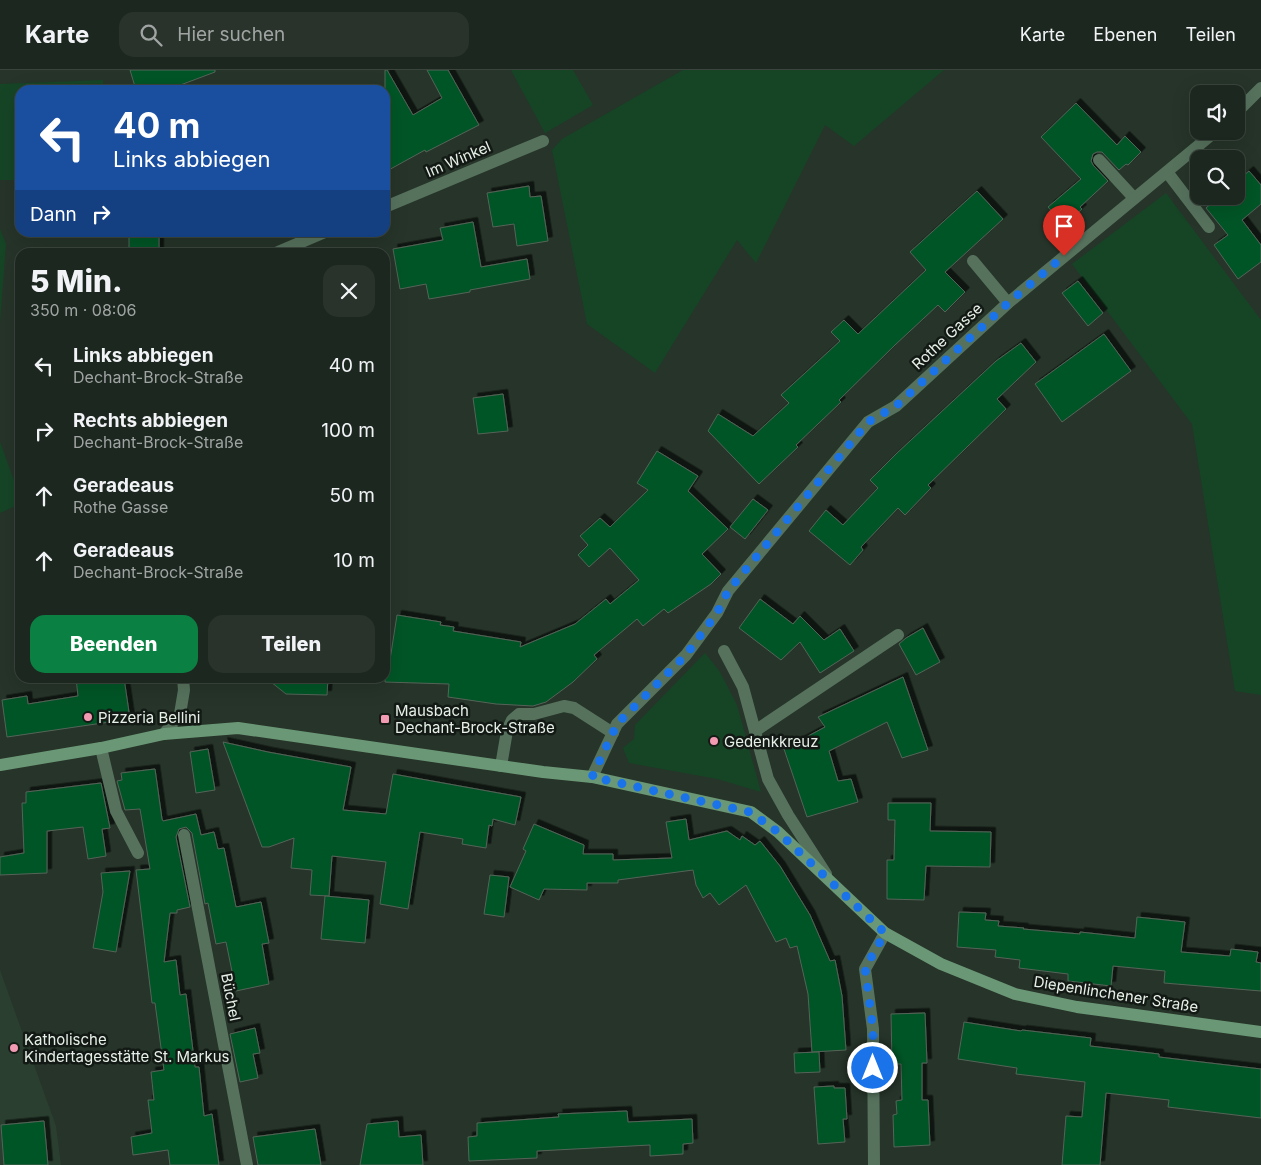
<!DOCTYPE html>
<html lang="de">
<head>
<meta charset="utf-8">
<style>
  :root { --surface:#1c271f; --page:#29332c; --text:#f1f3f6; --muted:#a0a5a4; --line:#3a443d; --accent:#0b8043 }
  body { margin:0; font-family:Inter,sans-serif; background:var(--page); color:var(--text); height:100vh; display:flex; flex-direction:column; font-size:19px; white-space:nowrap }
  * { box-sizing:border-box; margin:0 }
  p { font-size:16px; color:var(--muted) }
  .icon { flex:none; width:28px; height:28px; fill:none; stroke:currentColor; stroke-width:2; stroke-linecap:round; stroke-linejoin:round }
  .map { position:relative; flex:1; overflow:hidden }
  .side { position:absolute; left:15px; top:178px; width:375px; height:435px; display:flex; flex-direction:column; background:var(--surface); border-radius:15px; box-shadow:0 5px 20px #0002,0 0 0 1px var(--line) }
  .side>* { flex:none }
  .hud { position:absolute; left:15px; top:15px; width:375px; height:152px; border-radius:15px; box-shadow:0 5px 20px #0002,0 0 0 1px var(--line); background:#1a4fa0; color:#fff; overflow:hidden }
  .tools { position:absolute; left:1190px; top:15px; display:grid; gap:10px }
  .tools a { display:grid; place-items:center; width:55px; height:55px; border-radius:10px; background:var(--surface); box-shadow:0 5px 20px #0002,0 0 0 1px var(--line); font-size:25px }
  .pin { position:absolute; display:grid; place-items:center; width:42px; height:42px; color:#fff; margin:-51px -21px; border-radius:50% 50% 50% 0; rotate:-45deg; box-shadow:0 0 5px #0007 }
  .pin .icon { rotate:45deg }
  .me { position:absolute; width:55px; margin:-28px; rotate:0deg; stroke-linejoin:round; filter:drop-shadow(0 0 4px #0008) }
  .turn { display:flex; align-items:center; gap:18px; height:105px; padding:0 15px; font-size:22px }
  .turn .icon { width:65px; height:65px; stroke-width:2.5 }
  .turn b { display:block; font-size:35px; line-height:42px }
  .then { display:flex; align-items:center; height:48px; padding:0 15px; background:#0003; gap:10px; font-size:19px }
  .round { display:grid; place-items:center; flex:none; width:52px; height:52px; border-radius:15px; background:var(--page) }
  .head { display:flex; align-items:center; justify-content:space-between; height:85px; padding:0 15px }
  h1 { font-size:30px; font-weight:800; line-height:38px }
  .button { display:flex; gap:10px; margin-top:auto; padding:10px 15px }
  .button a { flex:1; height:58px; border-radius:15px; background:var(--accent); color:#fff; font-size:20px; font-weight:800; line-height:58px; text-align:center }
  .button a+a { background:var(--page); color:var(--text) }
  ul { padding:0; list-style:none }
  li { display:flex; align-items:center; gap:15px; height:65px; padding:0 15px }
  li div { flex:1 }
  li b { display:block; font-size:19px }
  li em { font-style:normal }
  header { display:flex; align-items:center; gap:30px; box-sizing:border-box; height:70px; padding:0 25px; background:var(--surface); border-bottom:1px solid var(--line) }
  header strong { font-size:24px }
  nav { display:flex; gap:28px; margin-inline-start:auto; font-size:18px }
  .search { width:350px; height:45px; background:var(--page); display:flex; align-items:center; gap:12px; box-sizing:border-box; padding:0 18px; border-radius:15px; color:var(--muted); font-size:19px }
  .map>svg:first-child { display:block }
</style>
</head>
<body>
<header>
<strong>Karte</strong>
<div class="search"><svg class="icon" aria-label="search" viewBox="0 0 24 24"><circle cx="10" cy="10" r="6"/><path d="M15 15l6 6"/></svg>Hier suchen</div>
<nav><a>Karte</a><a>Ebenen</a><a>Teilen</a></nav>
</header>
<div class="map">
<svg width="1261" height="1095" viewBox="0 0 1261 1095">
  <defs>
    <filter id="shadow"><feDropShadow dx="4.5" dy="-4.5" stdDeviation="0" flood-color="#0009"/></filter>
  </defs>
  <rect width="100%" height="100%" fill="#263429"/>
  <polygon fill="#2a3f30" points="0,900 56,1056 61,1095 0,1095"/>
  <g fill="#164526">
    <polygon points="511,0 573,0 593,35 545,63"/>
    <polygon points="683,0 944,0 854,76 825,55 756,193 737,170 655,303 587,254 552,80 562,69"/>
    <polygon points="103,10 104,20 20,20 20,110 0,110 0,14"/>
    <polygon points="1166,123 1261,250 1261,625 1235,621 1192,354 1072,194"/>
    <polygon points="0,159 6,174 0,253"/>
    <polygon points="0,372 20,427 20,434 0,443"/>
    <polygon points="705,583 720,602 737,635 761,722 717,709 629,693 623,678 634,669 635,655"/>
  </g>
  <g fill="#005427" stroke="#556458" filter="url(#shadow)">
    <polygon points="130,0 215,0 215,2 167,20 136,20"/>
    <polygon points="385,0 387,0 413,45 442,28 427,0 448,0 479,55 426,82 425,80 385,102"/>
    <polygon points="1076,33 1117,75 1125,66 1141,82 1128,95 1126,94 1119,100 1102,82 1097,82 1093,84 1091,91 1093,95 1108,111 1080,137 1082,139 1064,155 1048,137 1081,109 1041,67"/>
    <polygon points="1249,101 1261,115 1261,134 1242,150 1261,175 1261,192 1238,209 1214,175 1228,165 1206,138 1220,126 1236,126 1236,112"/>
    <polygon points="529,116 530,127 541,126 548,171 517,176 514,154 493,157 487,123"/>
    <polygon points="977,121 1003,149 945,202 965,222 945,242 938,235 895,275 839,330 841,332 796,375 798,377 759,414 708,361 718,344 753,366 789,333 781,325 840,271 831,262 844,250 858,264 926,200 910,182"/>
    <polygon points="473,152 481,197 527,189 530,209 470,220 470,222 429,229 426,214 400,219 393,179 443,170 440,158"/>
    <rect x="129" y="162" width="30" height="20"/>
    <polygon points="1078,211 1103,243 1088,256 1062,223"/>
    <polygon points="1104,264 1131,301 1062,352 1035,314"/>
    <polygon points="1021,273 1036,292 997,329 1006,339 928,415 931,418 905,445 898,438 861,477 863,480 850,495 809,461 826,440 843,455 878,418 870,410 896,384 996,291"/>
    <polygon points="503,324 508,361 478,364 473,328"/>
    <polygon points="657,381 698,406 688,421 728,459 702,484 721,504 711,514 668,543 664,539 643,556 637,549 594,585 597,589 573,612 546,632 533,636 496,634 448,627 449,614 385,612 385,590 390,590 397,545 441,552 440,555 454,557 453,561 521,572 520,577 575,554 606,529 610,534 639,510 610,478 589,497 578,485 588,475 580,466 600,448 610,457 648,420 637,413"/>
    <polygon points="753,429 768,440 745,469 730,457"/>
    <polygon points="760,529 793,554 800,546 824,570 840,559 854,581 820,603 800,572 781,590 739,558"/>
    <polygon points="923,558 940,592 916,605 899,574 906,568"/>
    <polygon points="903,607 928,680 902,688 887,652 829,681 838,711 851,709 858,732 807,747 784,679 825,657 818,647"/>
    <polygon points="76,608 124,608 130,649 7,667 2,630 27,626 28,634 78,626"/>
    <polygon points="266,608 328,608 327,625 286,624"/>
    <polygon points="223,672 268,682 351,697 343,740 386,744 393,704 521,727 515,755 493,749 492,756 489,755 486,778 462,774 463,769 420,762 408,839 380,834 386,792 332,786 329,826 310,825 312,800 291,798 294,768 269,777 262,777"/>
    <polygon points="208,679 215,720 196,723 190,682"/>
    <polygon points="155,699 162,749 163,751 196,744 201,765 214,762 218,779 224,778 236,837 261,832 269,873 262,874 269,914 236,921 226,872 216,874 208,833 205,834 192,763 186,757 179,759 176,767 190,837 177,840 177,843 170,843 164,892 176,890 180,925 186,924 195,997 199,997 204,1046 212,1044 219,1095 170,1095 168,1080 133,1085 131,1067 152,1063 148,1030 154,1030 151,1002 164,1000 155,933 152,933 136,800 150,799 140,739 125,740 117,711 122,710 121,703"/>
    <polygon points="101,713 110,758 102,759 106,786 88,789 83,757 47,761 47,803 0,805 0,787 24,783 22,733 26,733 26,722"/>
    <polygon points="888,733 931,733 930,761 991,762 990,797 926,796 924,830 887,829 887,790 894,790 895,750 888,750"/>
    <polygon points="686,749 689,770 727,761 740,770 742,766 755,775 760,771 780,796 810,845 830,891 835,890 842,926 846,980 812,982 808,924 797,876 790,878 786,868 776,872 746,815 719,835 710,823 703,828 696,815 693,800 618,810 618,813 587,813 587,820 544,819 539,830 510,817 526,781 523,779 534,754 584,775 583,784 613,784 613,790 672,788 666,752"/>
    <polygon points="130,801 116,882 93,878 103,822 101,803"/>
    <polygon points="490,805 509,807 504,847 484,844"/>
    <polygon points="325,826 369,830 365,873 321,869"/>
    <polygon points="959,842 986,843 985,850 999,851 998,856 1024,858 1023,859 1080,864 1080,862 1135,868 1137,847 1185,852 1181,882 1230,886 1231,879 1258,882 1256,892 1261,893 1261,921 1164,913 1165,901 1113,896 1111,916 1068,911 1068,904 1019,898 1020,890 995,887 996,880 957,877"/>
    <polygon points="925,943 927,993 922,993 922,1030 928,1030 930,1075 894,1077 893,1045 897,1044 896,1031 902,1030 901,994 892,994 891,944"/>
    <polygon points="964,952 1021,961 1022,960 1091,968 1090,976 1159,984 1159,987 1261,999 1261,1048 1168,1037 1169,1030 1106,1023 1100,1095 1062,1095 1066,1046 1082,1047 1085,1012 1016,1004 1017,998 958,989"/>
    <polygon points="255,958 260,983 253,984 258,1008 240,1012 230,964"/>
    <polygon points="819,982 820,1002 795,1003 794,983"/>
    <polygon points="834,1016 834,1018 845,1018 847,1049 843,1049 845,1072 818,1074 814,1017"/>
    <polygon points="627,1041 628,1052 692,1049 693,1073 683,1074 683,1084 650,1086 650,1075 537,1081 537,1088 469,1091 468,1067 477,1066 477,1053 559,1047 558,1044"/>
    <polygon points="44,1051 48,1095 4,1095 1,1055"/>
    <polygon points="398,1051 399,1067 421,1065 423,1095 360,1095 367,1054"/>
    <polygon points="315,1059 321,1095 258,1095 253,1067"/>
  </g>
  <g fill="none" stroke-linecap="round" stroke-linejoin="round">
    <g stroke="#56725d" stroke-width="12">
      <polyline points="1099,90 1134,128"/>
      <polyline points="1167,102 1209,157"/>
      <polyline points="973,191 1008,233"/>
      <polyline points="755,661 898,565"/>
      <polyline points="101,678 116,741 138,783"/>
      <polyline points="501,696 507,661 512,650 519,644 534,644 564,636 574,638 613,663"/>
    </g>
    <g stroke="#56725d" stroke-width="12">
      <polyline points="1236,43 1261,18"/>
      <polyline points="385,137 543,71"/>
      <polyline points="278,182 325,162"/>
      <polyline points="724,581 743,617 768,709 788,745 826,804"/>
      <polyline points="164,664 180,644 184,620 183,608"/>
      <polyline points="592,707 617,654 686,585 717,543 728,521 868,352 896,336 1008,233 1216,61"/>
      <polyline points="184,765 247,1095"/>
      <polyline points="874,1095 873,959 865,899 885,863"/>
    </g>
    <polyline stroke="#6a9775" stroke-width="12" points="0,695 101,678 164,664 238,658 543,702 592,707 751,742 778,762 885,863 941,894 1015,924 1077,937 1261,962"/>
  </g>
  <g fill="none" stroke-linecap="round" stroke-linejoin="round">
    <polyline stroke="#1a73e8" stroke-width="9" stroke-dasharray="0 16.2" points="873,998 873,959 865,898 885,863 778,762 750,742 592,707 617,654 686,585 717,543 728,521 868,352 896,336 1008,233 1064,186"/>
  </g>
  <g fill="#f19ab2" stroke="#131a15" stroke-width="2">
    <circle cx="88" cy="647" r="5"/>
    <rect x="380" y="644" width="10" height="10" rx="2.5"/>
    <circle cx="714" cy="671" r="5"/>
    <circle cx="14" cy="978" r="5"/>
  </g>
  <g text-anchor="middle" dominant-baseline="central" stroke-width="5" stroke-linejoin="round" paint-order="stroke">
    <g font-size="15" fill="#e7f0e8" stroke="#131a15">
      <text transform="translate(458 89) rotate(-23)">Im Winkel</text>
      <text transform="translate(947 266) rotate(-43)">Rothe Gasse</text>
      <text transform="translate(1116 924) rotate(9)">Diepenlinchener Straße</text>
      <text transform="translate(231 927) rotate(79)">Büchel</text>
    </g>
    <g font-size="15" fill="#e7f0e8" stroke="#131a15" text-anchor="start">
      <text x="395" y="640">Mausbach<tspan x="395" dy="17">Dechant-Brock-Straße</tspan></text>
      <text x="98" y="647">Pizzeria Bellini</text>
      <text x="724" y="671">Gedenkkreuz</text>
      <text x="24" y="969">Katholische<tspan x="24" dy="17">Kindertagesstätte St. Markus</tspan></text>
    </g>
  </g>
</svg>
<div class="tools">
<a><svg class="icon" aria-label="sound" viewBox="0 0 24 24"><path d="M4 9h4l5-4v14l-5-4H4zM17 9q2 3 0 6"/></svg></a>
<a><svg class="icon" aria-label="search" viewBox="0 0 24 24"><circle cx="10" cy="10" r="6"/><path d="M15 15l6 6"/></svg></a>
</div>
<div class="pin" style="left:1064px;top:186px;background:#d93025"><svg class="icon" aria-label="arrive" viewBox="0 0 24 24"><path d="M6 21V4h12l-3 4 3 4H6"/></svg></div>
<svg class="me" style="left:873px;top:998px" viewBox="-20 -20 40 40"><circle r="17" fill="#1a73e8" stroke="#fff" stroke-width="3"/><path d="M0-11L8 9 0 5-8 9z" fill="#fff"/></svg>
<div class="hud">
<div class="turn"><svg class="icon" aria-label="left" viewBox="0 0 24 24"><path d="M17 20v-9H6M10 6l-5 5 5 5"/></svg><div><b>40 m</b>Links abbiegen</div></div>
<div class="then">Dann<svg class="icon" aria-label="right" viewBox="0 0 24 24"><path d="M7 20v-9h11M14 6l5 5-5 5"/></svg></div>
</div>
<section class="side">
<div class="head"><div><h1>5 Min.</h1><p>350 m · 08:06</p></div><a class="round"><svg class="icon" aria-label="close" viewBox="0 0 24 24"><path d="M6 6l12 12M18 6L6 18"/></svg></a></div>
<ul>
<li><svg class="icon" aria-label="left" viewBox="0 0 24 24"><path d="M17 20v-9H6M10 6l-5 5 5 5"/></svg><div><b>Links abbiegen</b><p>Dechant-Brock-Straße</p></div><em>40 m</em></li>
<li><svg class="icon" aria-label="right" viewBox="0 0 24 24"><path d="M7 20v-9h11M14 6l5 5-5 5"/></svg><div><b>Rechts abbiegen</b><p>Dechant-Brock-Straße</p></div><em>100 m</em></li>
<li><svg class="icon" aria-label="ahead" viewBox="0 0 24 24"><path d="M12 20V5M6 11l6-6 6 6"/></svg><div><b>Geradeaus</b><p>Rothe Gasse</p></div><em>50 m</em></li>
<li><svg class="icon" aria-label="ahead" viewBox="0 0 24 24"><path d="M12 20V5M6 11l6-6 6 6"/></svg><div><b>Geradeaus</b><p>Dechant-Brock-Straße</p></div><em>10 m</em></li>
</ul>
<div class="button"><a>Beenden</a><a>Teilen</a></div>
</section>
</div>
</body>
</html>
